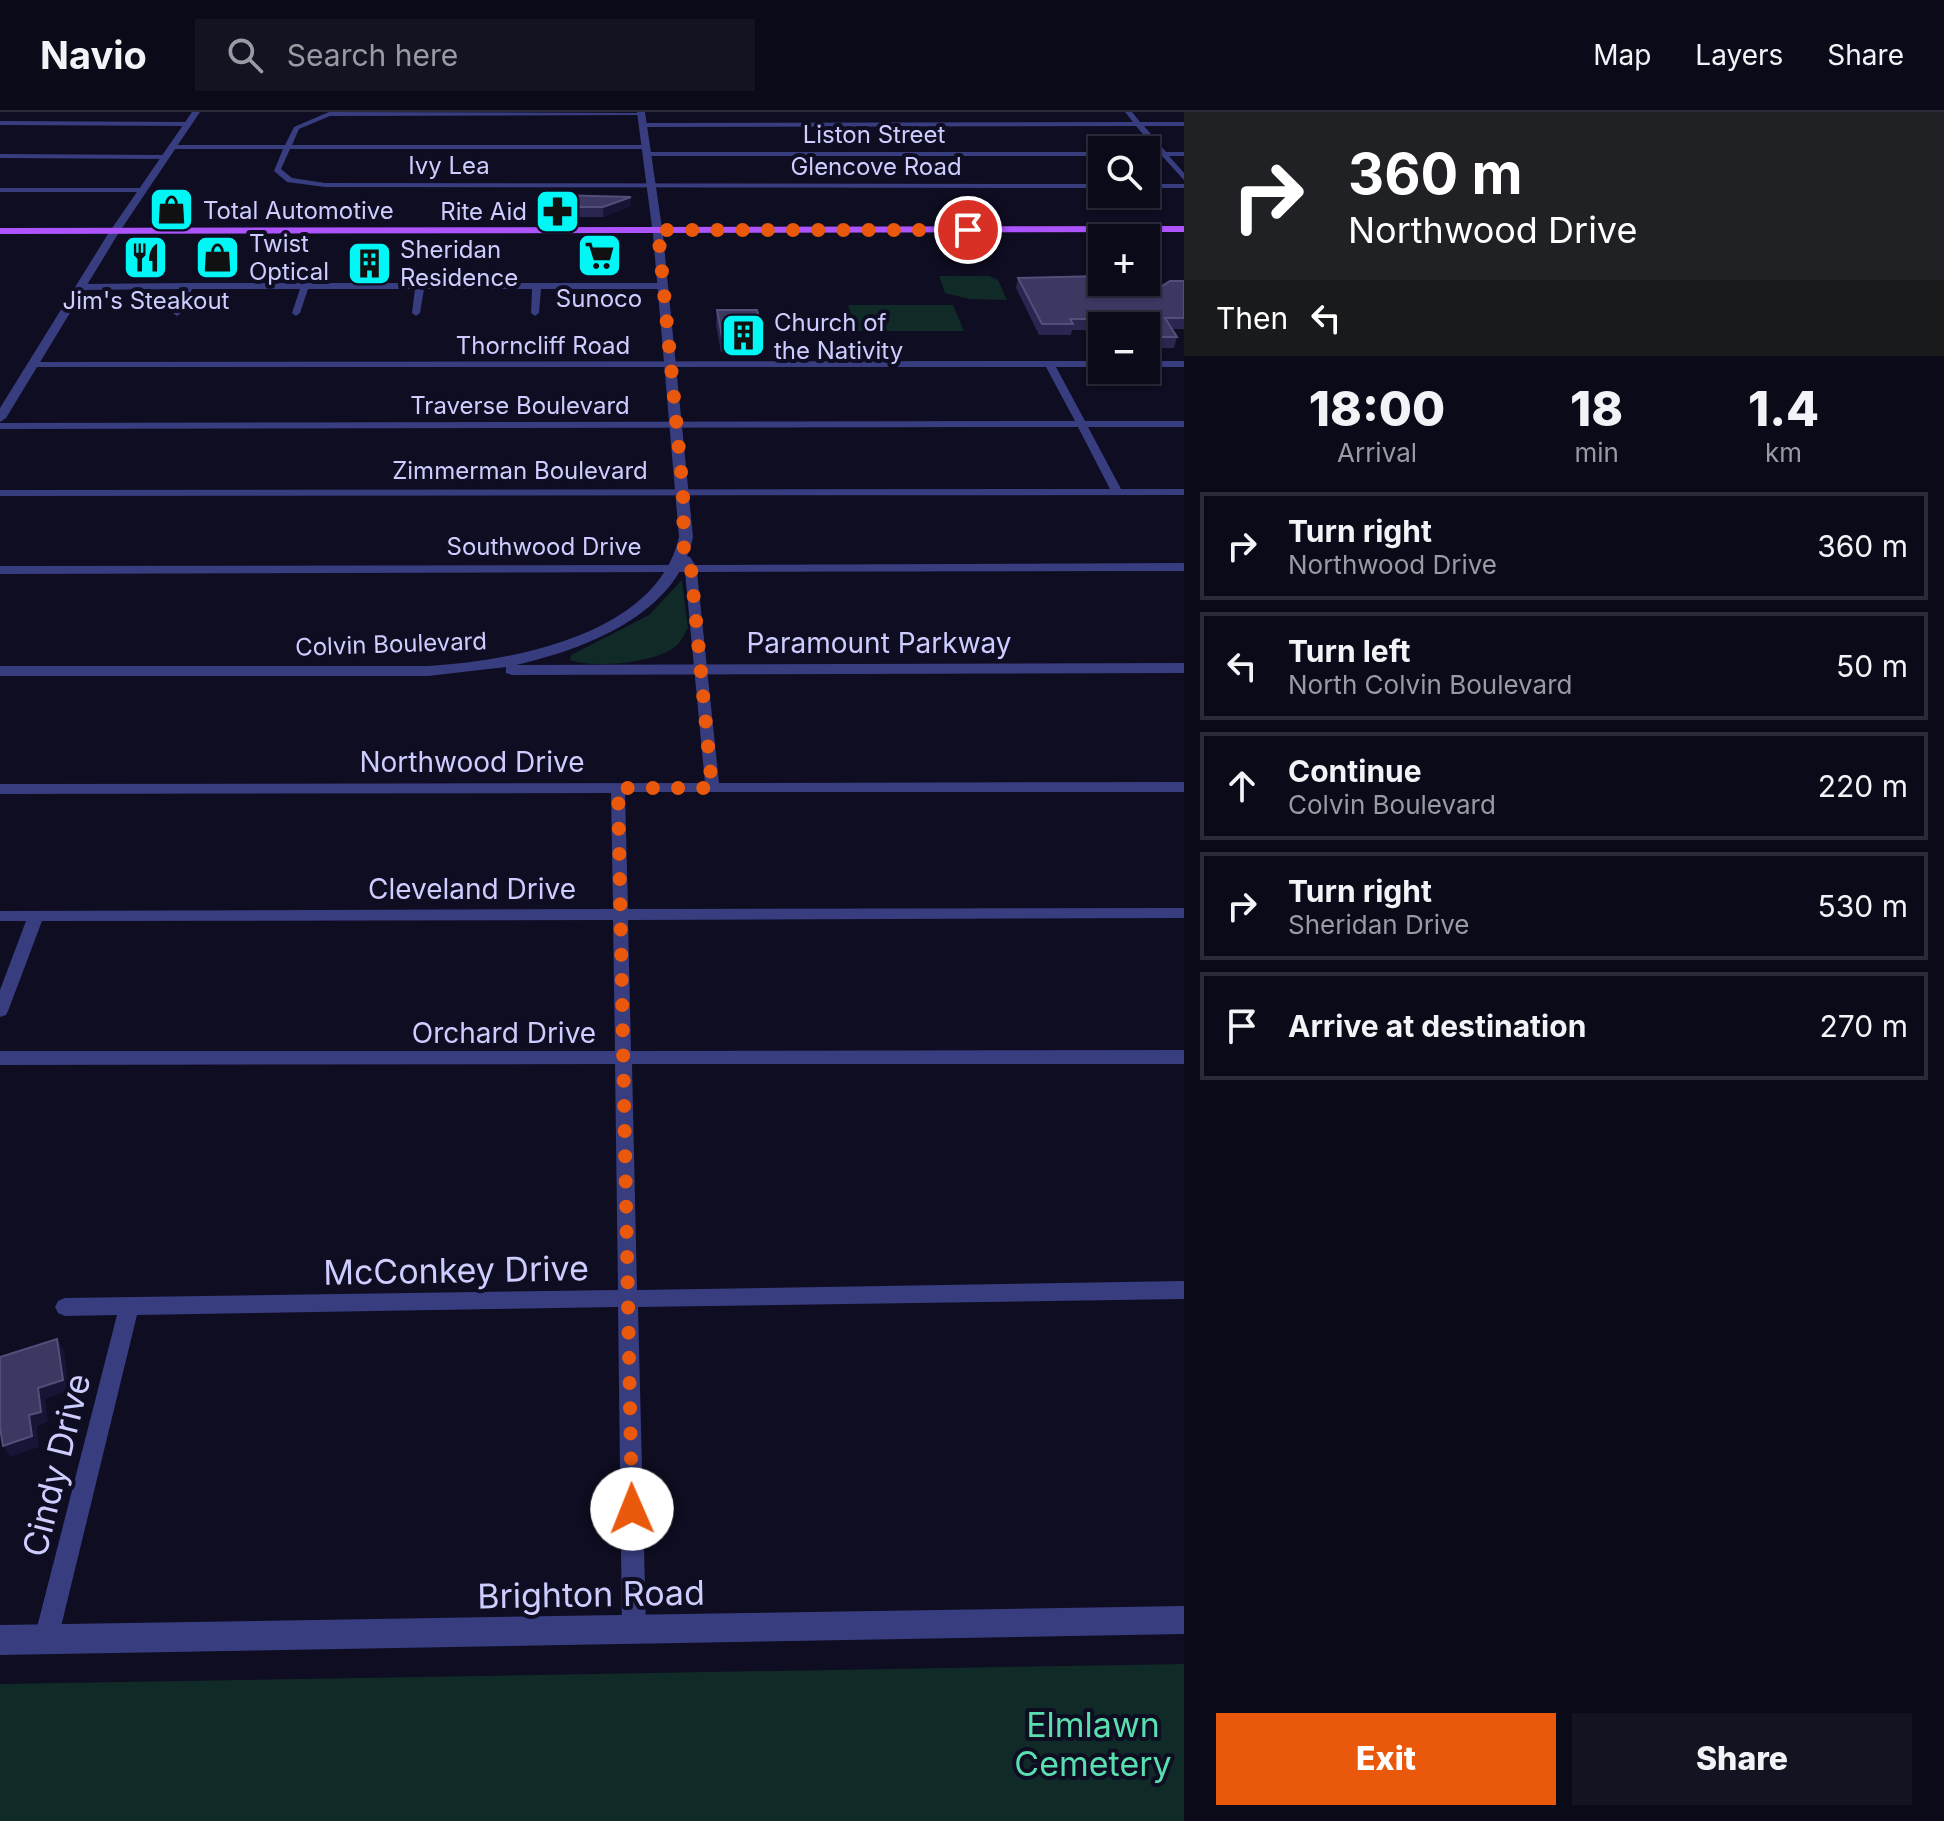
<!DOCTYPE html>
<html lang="en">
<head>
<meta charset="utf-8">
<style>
  :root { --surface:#0a0a19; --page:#131322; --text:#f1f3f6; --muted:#999aa2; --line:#2a2b38; --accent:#ea580c }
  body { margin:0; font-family:Inter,sans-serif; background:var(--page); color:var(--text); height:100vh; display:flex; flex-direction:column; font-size:30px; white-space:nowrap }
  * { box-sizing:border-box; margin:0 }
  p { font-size:26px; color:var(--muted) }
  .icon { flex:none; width:44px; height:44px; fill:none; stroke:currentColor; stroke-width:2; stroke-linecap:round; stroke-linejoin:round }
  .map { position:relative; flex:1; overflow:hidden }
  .panel { display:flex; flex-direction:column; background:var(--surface); width:760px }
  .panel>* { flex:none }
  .banner { background:#202124; color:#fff; overflow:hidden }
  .fabs { position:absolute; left:1088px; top:24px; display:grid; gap:16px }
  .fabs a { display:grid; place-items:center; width:72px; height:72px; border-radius:0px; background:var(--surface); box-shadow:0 2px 6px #0004,0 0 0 2px var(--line); font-size:40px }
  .pin { position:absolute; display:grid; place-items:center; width:68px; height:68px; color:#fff; margin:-34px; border:4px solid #fff; border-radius:50%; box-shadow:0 2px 8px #0007 }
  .me { position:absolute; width:88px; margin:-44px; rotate:359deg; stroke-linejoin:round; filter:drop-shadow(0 0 6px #0008) }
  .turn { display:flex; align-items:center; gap:28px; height:168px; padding:0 32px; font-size:36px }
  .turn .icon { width:104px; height:104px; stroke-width:2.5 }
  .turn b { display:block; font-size:56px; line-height:68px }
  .then { display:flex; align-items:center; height:76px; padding:0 32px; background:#0003; gap:16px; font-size:30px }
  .eta { display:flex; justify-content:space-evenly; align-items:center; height:136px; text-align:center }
  .eta b { font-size:48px; font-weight:800; line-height:56px }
  .cta { display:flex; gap:16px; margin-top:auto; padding:16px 32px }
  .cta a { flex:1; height:92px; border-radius:0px; background:var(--accent); color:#fff; font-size:32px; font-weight:800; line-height:92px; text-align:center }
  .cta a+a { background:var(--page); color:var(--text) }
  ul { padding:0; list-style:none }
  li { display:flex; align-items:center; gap:24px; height:108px; margin:0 16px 12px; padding:0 16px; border:4px solid var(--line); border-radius:0px }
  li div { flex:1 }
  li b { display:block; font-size:30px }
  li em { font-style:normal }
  header { display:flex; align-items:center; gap:48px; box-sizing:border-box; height:112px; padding:0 40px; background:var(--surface); border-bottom:2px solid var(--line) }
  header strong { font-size:38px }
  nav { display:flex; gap:44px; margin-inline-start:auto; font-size:28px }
  .search { width:560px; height:72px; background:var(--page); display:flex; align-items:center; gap:20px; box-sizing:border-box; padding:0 28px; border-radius:0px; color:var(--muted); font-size:30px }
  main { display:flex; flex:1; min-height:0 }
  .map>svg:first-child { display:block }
</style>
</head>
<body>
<header>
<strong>Navio</strong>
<div class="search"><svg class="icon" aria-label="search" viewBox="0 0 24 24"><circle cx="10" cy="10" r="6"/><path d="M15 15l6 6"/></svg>Search here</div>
<nav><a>Map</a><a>Layers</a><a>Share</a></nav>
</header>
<main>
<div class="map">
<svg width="1184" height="1709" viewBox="0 0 1184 1709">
  <rect width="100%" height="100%" fill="#0e0d21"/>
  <g fill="#102b27">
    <polygon points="939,164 989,164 998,168 1007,188 969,187 945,181"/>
    <polygon points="848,193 953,193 964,219 856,219"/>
    <path d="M682 468 688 516C685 521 682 528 677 533 658 551 594 557 570 548L571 543 649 503Z"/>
    <polygon points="1184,1552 1184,1709 0,1709 0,1572"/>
  </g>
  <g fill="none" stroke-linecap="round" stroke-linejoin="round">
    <g fill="#383d80" fill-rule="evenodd">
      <polygon points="329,0 644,1 641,3 330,4 299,17 292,33 646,33 650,35 646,37 290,37 281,57 292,66 325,71 1102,72 1102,76 325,75 287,70 274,59 283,37 173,37 169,35 173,33 285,33 294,15"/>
      <polygon points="1125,0 1132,0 1140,10 1184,10 1184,14 1144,14 1166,40 1184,40 1184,44 1169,44 1184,61 1184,68 1162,44 1146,44 1146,40 1158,40 1136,14 643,15 640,13 643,11 1133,10"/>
      <polygon points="0,9 188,10 191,12 188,14 0,13"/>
      <polygon points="643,40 1102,40 1102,44 646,44"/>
      <polygon points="0,42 166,43 170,45 166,47 0,46"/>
      <rect x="1146" y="72" width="38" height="4"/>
      <polygon points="0,76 142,76 146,78 142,80 0,80"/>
      <polygon points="189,171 663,171 667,174 663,177 541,177 539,201 535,204 531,201 532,177 424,177 420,201 416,204 412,201 415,177 308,177 300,201 296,204 292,201 300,177 192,177 181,201 177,204 173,201 183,177 81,178 77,175 81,172"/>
      <polygon points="1102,249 1102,255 1056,255 1085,309 1184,309 1184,315 1088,315 1121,377 1184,377 1184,383 0,384 0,378 1110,377 1078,315 0,317 0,311 1075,309 1046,255 30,255 28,253 33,250"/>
      <rect x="1146" y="249" width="38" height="6"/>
      <polygon points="686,444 690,445 695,453 1184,451 1184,459 697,460 719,671 1184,670 1184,680 625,680 628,797 1184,796 1184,806 628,808 631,939 1184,938 1184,952 632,952 637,1178 1184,1169 1184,1187 638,1195 646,1517 642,1525 634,1529 626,1525 622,1517 618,1195 137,1203 58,1527 54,1535 46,1539 38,1535 34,1527 117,1203 65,1204 58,1201 55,1195 58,1189 65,1186 618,1178 615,952 0,953 0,939 615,939 613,808 42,809 8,899 6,903 0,905 0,878 26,809 0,809 0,799 613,797 611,681 0,682 0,672 705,671 685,460 0,462 0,454 683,453 680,447"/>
    </g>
    <g fill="#383d80" fill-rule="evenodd">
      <polygon points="192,0 200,0 118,122 6,306 0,310 0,296 108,122"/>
      <path d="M637 0H645L663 123 693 425C677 503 585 537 516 553L1184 551V561L512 563 506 561V555L428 564H0V554H428C512 549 657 523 679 425L653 123Z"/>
      <polygon points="1184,1494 1184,1522 0,1543 0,1513"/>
    </g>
    <polygon fill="#ad54fe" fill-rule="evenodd" points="1184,114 1184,120 0,122 0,116"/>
  </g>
  <g fill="#29264f">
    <polygon points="555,83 631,94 603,105 555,105"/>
    <polygon points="1018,166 1144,174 1162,174 1184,169 1184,217 1172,217 1177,225 1174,236 1146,236 1146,214 1102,214 1102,218 1072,218 1071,223 1039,223 1016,176"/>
    <polygon points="717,198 761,213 759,228 754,228 753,240 721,240 716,213"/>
  </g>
  <g fill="#171435">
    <polygon points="631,85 631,94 603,105 603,95"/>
    <polygon points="57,1227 64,1238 69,1279 45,1287 48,1310 37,1314 39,1335 10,1345 3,1334 29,1303 38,1276"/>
  </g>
  <g fill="#3b3862" stroke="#524f7b" stroke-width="2">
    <polygon points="555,83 631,85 603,95 555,95"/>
    <polygon points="1102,164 1102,170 1141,170 1144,174 1162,174 1170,169 1184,169 1184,206 1165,206 1177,225 1148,225 1146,222 1146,214 1141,214 1137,207 1070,207 1073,212 1042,212 1018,166"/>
    <polygon points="717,198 757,198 761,213 752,213 755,225 722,225"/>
    <polygon points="57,1227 63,1268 38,1276 41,1300 29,1303 32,1324 3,1334 0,1315 0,1245"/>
  </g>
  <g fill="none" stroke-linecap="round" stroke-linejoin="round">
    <polyline stroke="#ea580c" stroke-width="14" stroke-dasharray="0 25.2" points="632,1397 618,676 712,676 691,456 684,442 683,380 658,118 968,118"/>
  </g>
  <defs>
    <symbol id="shop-square" viewBox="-11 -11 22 22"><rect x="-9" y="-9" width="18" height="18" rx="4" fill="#01f7f5" stroke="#0e0d21"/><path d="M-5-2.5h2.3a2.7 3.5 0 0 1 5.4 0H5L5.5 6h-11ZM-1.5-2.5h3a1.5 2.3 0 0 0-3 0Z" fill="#111"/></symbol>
    <symbol id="pharmacy-square" viewBox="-11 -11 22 22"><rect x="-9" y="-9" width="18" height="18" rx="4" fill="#01f7f5" stroke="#0e0d21"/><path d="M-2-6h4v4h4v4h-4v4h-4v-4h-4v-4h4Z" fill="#111"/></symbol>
    <symbol id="supermarket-square" viewBox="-11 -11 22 22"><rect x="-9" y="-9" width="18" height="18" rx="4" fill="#01f7f5" stroke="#0e0d21"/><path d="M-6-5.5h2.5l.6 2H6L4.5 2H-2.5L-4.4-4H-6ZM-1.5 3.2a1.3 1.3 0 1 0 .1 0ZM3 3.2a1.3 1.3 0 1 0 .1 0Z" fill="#111"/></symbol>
    <symbol id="restaurant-square" viewBox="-11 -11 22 22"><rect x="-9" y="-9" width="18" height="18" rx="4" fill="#01f7f5" stroke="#0e0d21"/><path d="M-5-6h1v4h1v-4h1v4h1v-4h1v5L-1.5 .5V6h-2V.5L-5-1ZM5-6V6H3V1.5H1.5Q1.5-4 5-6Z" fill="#111"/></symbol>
    <symbol id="building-square" viewBox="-11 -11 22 22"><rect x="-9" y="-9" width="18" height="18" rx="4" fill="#01f7f5" stroke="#0e0d21"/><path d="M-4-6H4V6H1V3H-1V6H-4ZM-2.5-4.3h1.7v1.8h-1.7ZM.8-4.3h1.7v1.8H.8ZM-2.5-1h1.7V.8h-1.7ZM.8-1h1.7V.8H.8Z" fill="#111"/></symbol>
  </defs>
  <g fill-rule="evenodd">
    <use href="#shop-square" x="146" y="72" width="51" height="51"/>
    <use href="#pharmacy-square" x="532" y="74" width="51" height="51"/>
    <use href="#supermarket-square" x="574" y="118" width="51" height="51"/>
    <use href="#shop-square" x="192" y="120" width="51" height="51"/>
    <use href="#restaurant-square" x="120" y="120" width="51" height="51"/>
    <use href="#building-square" x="344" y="126" width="51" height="51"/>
    <use href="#building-square" x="718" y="198" width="51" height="51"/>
  </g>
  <g text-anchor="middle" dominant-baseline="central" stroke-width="8" stroke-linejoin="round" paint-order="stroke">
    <g font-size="24" fill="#cdcdff" stroke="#0e0d21">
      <text x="874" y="22">Liston Street</text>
      <text x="449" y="53">Ivy Lea</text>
      <text x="876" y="54">Glencove Road</text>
      <text x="543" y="233">Thorncliff Road</text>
      <text x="520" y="293">Traverse Boulevard</text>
      <text x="520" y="358">Zimmerman Boulevard</text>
      <text x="544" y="434">Southwood Drive</text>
      <text transform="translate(391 532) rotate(-2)">Colvin Boulevard</text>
    </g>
    <g font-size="24" fill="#cdcdff" stroke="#0e0d21" text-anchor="start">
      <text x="203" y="98">Total Automotive</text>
      <text x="527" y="99" text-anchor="end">Rite Aid</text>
      <text x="249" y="131">Twist<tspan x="249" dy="28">Optical</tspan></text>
      <text x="400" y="137">Sheridan<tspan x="400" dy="28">Residence</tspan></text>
      <text x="599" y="186" text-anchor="middle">Sunoco</text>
      <text x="146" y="188" text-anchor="middle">Jim's Steakout</text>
      <text x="774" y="210">Church of<tspan x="774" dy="28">the Nativity</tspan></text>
    </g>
    <g font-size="28" fill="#cdcdff" stroke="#0e0d21">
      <text x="879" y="531">Paramount Parkway</text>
      <text x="472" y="650">Northwood Drive</text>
      <text x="472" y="777">Cleveland Drive</text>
      <text x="504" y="921">Orchard Drive</text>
    </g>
    <g font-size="34" fill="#cdcdff" stroke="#0e0d21">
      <text transform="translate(456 1158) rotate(-1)">McConkey Drive</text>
      <text transform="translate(56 1353) rotate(-76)">Cindy Drive</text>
      <text transform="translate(591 1482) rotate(-1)">Brighton Road</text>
    </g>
    <g font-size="34" fill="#59deaf" stroke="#0e0d21">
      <text x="1093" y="1612">Elmlawn<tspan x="1093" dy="39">Cemetery</tspan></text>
    </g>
  </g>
</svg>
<div class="fabs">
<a><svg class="icon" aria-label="search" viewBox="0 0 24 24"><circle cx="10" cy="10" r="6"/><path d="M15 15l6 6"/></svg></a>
<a>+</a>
<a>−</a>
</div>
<div class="pin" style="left:968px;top:118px;background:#d93025"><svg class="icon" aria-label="arrive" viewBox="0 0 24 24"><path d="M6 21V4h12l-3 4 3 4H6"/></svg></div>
<svg class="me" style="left:632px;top:1397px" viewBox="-20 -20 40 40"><circle r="19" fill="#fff"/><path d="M0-13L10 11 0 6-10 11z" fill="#ea580c"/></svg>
</div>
<section class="panel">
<div class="banner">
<div class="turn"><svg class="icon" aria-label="right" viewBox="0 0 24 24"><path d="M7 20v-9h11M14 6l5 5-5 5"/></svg><div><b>360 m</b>Northwood Drive</div></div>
<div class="then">Then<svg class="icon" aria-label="left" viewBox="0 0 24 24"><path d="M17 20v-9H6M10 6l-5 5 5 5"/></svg></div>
</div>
<div class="eta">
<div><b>18:00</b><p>Arrival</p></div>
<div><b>18</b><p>min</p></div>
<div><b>1.4</b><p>km</p></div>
</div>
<ul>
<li><svg class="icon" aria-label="right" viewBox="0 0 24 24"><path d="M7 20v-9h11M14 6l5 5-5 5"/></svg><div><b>Turn right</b><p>Northwood Drive</p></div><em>360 m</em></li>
<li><svg class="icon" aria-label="left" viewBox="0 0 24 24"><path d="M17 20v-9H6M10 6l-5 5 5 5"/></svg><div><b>Turn left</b><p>North Colvin Boulevard</p></div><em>50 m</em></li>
<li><svg class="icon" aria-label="ahead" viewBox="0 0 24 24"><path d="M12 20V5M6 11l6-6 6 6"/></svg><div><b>Continue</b><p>Colvin Boulevard</p></div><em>220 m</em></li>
<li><svg class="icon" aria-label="right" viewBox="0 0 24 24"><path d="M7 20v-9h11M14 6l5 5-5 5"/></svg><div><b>Turn right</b><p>Sheridan Drive</p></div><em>530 m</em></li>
<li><svg class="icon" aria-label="arrive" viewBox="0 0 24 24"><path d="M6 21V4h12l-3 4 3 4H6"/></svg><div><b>Arrive at destination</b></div><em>270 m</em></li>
</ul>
<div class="cta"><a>Exit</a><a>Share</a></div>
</section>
</main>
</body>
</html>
